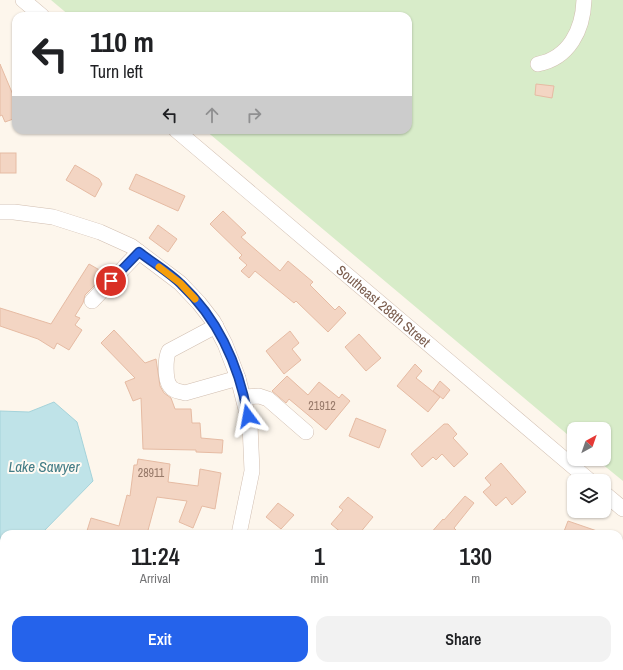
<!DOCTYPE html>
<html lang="en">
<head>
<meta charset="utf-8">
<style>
  :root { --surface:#fff; --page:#f2f2f2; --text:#202124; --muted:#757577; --accent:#2563eb }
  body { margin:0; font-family:"Archivo Narrow",sans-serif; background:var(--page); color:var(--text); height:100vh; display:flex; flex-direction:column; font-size:15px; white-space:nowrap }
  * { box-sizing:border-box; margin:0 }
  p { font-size:13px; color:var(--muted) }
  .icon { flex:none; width:22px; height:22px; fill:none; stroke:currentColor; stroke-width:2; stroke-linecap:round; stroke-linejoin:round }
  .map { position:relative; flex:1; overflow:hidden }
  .drawer { position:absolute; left:0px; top:530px; width:623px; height:140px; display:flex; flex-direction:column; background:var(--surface); border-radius:12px 12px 0 0; box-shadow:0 1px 3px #0004 }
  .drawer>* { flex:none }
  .banner { position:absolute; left:12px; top:12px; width:400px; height:122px; border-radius:12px; box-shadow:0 1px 3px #0004; background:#fff; color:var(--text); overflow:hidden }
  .needle { width:26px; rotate:40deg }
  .controls { position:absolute; left:567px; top:422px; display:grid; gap:8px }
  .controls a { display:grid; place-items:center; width:44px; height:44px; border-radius:8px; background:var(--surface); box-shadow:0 1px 3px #0004; font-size:20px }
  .pin { position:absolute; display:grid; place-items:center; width:34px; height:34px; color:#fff; margin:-17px; border:2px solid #fff; border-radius:50%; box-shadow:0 1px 4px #0007 }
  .me { position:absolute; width:44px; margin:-22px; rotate:347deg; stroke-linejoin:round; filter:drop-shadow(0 0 3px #0008) }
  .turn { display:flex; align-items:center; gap:14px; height:84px; padding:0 12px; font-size:18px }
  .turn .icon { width:52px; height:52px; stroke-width:2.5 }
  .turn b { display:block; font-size:28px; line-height:34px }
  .lanes { display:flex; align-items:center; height:38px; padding:0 12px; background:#0003; justify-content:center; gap:20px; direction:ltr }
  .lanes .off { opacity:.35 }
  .eta { display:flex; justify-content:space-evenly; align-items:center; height:68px; text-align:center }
  .eta b { font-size:24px; font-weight:600; line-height:28px }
  .action { display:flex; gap:8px; margin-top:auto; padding:8px 12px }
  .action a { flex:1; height:46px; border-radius:12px; background:var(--accent); color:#fff; font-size:16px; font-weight:600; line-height:46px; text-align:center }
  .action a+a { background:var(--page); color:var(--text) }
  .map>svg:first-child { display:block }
</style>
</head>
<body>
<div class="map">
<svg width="623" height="670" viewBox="0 0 623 670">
  <rect width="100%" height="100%" fill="#fdf6ec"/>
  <polygon fill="#d8ecc9" points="51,0 623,0 623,481 596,459 604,459 604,429 574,429 574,440 205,130 408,130 408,16 70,16"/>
  <polygon fill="#bfe3e8" stroke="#a5d3da" points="54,402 77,422 93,481 41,534 4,534 4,574 0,581 0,411 29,412"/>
  <g fill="#f3d5c3" stroke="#e6bba3">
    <polygon points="0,64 16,102 16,118 5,122 2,115 0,116"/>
    <polygon points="536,84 554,86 552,98 535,95"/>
    <rect x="0" y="153" width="16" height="20"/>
    <polygon points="75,165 99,179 102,184 95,197 66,180"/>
    <polygon points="136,174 185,196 178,211 129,189"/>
    <polygon points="223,211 246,233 241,237 280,271 288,261 313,282 310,285 335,310 339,306 346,313 328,332 296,301 294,303 255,271 249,278 241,271 247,265 239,258 242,255 210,224"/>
    <polygon points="158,225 177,239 168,252 149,238"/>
    <polygon points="89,264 103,272 95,285 85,295 83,303 75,316 80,318 75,325 82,330 69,350 57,343 54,349 38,339 0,326 0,308 51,324"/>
    <polygon points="114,330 145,363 156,359 160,386 164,393 171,398 175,409 191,409 192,423 200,423 201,438 223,440 222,453 196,452 196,450 143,449 141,398 133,401 125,382 135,378 101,343"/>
    <polygon points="290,331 299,343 292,349 301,360 284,374 266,351"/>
    <polygon points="359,334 381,358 366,371 345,347"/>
    <polygon points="415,364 422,371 416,378 440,397 428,412 397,386"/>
    <polygon points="287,376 308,395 319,382 339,398 342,394 350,401 326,430 289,399 286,403 272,391"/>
    <polygon points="440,381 450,390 443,399 433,391"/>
    <polygon points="356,418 386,430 379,448 349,436"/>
    <polygon points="444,424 448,424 457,434 453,438 468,454 454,467 442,454 436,460 433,457 422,467 411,454"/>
    <polygon points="138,459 170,464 168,482 198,486 200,469 221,473 215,509 202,506 193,528 179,522 187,501 157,497 147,534 86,534 91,518 119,526 127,495 130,496 134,465 137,465"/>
    <polygon points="501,463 526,492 512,505 506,497 496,506 483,492 491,485 485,478"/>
    <polygon points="465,496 474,503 454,528 460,534 430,534 443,519 444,520"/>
    <polygon points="348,497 373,517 359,534 343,534 331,524 343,510 339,507"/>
    <polygon points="278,503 294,515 281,529 266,517"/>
    <polygon points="568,521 600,532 600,534 563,534"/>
  </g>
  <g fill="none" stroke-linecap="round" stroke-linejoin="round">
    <defs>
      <g id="minor">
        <polyline points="23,0 42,16"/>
        <path d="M538 64C569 58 583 30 584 0"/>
        <path id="s1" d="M176 130 590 481"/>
        <polyline points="0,212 14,212 53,217 100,232 131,246 180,283 199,303 213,321 225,344 238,378 250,425 252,471 239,534"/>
        <polyline points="92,301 139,252"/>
        <path d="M216 326 169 351C165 358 165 380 170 386 173 391 179 391 185 393L238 378"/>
        <polyline points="244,397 259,396 268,399 306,432"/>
        <polyline points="604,493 623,509"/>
        <polyline points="208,670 209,666"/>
      </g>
    </defs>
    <use href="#minor" stroke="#d1beb0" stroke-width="16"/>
    <use href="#minor" stroke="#fff" stroke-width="15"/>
  </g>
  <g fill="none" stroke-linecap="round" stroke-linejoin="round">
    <defs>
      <path id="route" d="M111 281 139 252C153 263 169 272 181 284 218 319 239 366 248 416"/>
    </defs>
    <use href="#route" stroke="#184099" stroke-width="10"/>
    <use href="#route" stroke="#2563eb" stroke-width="7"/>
    <polyline stroke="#f59e0b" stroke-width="7" points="159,267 180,283 195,299"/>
  </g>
  <g text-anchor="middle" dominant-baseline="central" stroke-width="4" stroke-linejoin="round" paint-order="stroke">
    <g font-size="12" fill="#987a6a">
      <text x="322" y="406">21912</text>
      <text x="151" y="473">28911</text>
    </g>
    <g font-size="14" fill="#7a5c4d" stroke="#fffaf3">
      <text stroke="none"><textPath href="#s1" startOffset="272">Southeast 288th Street</textPath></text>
    </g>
    <g font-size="15" font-style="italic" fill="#437c86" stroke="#fffaf3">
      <text x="44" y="466">Lake Sawyer</text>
    </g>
  </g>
</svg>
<div class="controls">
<a><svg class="needle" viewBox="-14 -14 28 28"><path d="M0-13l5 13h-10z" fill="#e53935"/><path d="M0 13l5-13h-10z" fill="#757577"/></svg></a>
<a><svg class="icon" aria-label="layers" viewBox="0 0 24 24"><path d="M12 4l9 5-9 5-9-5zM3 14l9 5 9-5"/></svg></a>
</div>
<div class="pin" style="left:111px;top:281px;background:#d93025"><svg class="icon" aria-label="arrive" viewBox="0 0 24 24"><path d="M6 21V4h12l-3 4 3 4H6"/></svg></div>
<svg class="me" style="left:248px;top:416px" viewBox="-20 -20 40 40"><path d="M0-17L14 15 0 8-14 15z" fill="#2563eb" stroke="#fff" stroke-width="4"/></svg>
<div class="banner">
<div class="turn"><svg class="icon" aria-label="left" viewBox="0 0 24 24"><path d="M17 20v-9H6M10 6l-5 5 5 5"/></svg><div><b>110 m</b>Turn left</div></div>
<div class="lanes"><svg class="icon" aria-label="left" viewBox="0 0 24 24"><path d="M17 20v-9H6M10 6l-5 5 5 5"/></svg><svg class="icon off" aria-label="ahead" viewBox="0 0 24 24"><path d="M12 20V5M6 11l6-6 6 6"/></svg><svg class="icon off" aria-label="right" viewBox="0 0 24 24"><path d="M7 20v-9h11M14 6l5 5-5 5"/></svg></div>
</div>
<section class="drawer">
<div class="eta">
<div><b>11:24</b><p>Arrival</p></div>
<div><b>1</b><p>min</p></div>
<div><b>130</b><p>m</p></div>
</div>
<div class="action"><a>Exit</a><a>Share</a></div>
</section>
</div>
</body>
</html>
